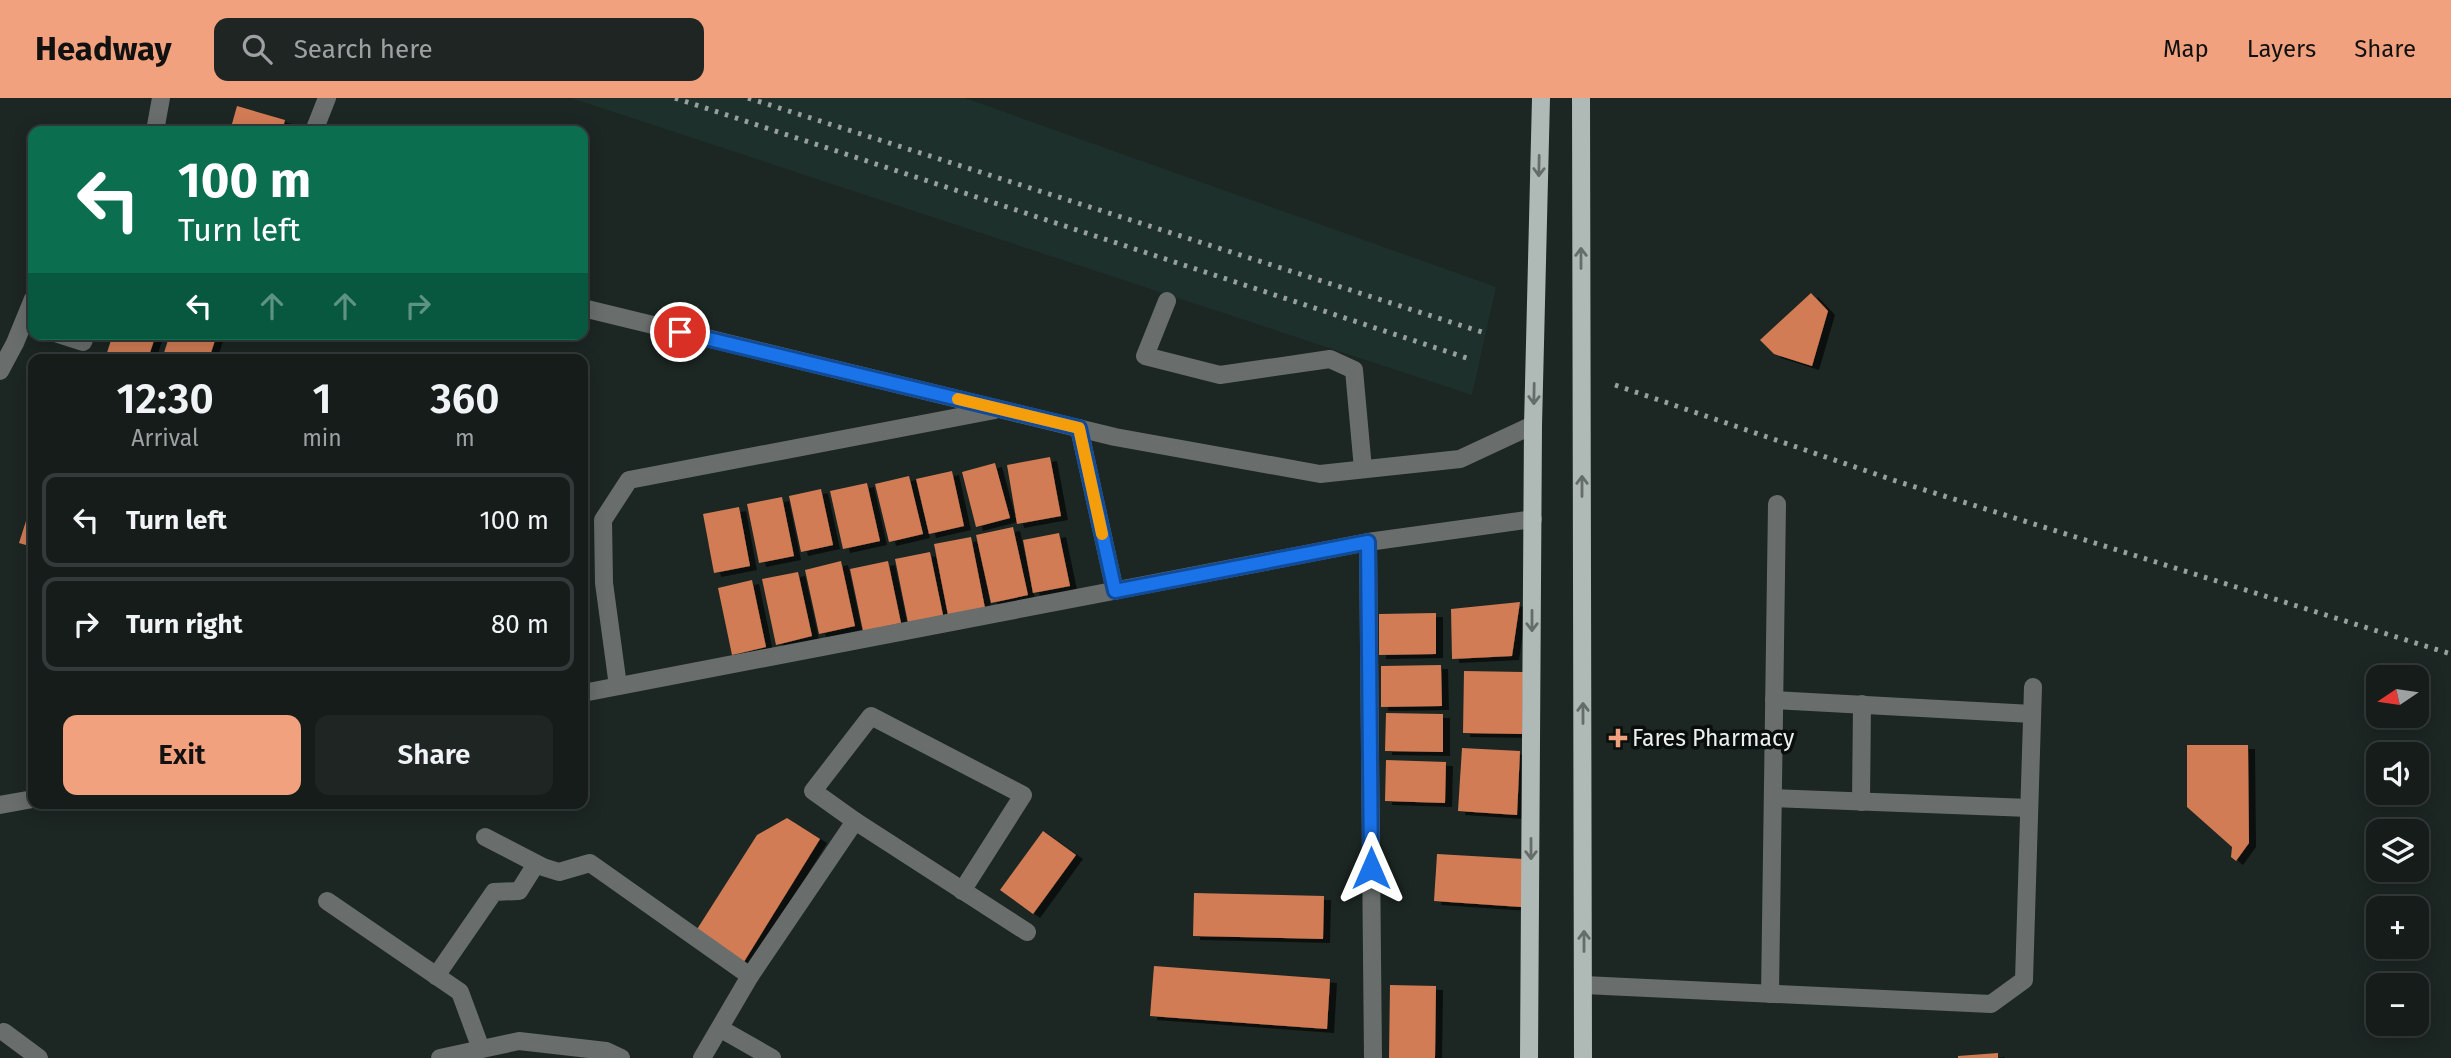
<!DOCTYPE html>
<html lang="en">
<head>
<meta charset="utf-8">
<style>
  :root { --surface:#151c1a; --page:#1e2523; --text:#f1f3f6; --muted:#9da1a2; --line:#343a39; --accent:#f1a17d }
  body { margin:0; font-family:"Fira Sans",sans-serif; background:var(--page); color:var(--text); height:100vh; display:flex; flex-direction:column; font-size:26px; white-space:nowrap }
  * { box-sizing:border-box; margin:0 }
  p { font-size:23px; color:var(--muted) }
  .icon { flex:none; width:38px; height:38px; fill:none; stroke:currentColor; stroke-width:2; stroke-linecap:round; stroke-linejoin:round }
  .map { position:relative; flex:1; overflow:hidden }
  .details { position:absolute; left:28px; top:256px; width:560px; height:455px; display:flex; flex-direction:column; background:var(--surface); border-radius:14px; box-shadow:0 4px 18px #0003,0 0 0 2px var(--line) }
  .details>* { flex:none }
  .banner { position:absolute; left:28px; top:28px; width:560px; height:214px; border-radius:14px; box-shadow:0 4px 18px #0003,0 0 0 2px var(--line); background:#0b6e4f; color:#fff; overflow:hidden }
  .needle { width:46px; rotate:257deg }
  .controls { position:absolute; left:2366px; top:567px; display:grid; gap:14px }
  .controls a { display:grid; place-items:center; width:63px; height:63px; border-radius:14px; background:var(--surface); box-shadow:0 4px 18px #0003,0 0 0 2px var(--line); font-size:35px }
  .pin { position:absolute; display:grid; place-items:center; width:60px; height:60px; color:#fff; margin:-30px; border:4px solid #fff; border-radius:50%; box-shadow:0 2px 7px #0007 }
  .me { position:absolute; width:77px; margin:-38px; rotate:0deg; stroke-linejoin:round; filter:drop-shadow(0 0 5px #0008) }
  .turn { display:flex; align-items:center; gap:24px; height:147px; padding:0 35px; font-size:32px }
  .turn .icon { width:91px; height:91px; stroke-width:2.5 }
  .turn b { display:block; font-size:49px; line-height:60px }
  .lanes { display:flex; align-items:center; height:66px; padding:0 35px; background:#0003; justify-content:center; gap:35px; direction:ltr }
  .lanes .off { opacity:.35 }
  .eta { display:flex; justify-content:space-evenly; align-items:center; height:119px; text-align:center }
  .eta b { font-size:42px; font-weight:600; line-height:49px }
  .button { display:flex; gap:14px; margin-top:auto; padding:14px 35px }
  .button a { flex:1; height:80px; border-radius:14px; background:var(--accent); color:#111; font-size:28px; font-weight:600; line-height:80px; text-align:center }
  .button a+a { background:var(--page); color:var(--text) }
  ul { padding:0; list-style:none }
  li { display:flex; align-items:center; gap:21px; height:94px; margin:0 14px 10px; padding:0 21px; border:4px solid var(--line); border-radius:14px }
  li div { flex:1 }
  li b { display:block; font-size:26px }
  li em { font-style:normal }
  header { display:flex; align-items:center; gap:42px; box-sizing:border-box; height:98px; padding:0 35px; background:var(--accent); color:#111 }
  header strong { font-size:33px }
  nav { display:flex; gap:38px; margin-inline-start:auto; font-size:24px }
  .search { width:490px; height:63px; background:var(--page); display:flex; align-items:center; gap:18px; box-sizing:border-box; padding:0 24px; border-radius:14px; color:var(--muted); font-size:26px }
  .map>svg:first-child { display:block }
</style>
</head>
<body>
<header>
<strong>Headway</strong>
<div class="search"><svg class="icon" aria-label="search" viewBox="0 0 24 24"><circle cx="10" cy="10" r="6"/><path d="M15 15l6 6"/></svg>Search here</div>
<nav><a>Map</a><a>Layers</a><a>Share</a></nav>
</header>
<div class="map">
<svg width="2451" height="960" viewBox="0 0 2451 960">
  <defs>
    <filter id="shadow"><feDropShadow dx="7" dy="4" stdDeviation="0" flood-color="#0009"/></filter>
  </defs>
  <rect width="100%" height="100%" fill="#1c2623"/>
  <polygon fill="#1d302b" points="571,0 965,0 1496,189 1472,297"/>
  <g fill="#d27c54" filter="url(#shadow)">
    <polygon points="237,8 285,22 282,33 230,33"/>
    <polygon points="1811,195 1828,213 1812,268 1774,256 1760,242"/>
    <polygon points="113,236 156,236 148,261 105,261"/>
    <polygon points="170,236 217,236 209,261 162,261"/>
    <polygon points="1050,359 1061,418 1017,426 1007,367"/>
    <polygon points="995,365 1010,420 976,429 962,374"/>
    <polygon points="952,373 964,428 929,436 916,381"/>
    <polygon points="909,378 923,436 889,444 875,386"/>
    <polygon points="867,385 880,443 843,451 830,393"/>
    <polygon points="821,391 833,447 801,454 789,398"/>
    <polygon points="782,399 794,458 759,465 747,406"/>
    <polygon points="33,401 33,449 19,445"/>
    <polygon points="739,409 750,468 714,475 703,416"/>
    <polygon points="1013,429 1028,497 991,505 976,437"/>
    <polygon points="1059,435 1070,488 1033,495 1023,442"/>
    <polygon points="971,439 985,510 948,517 934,446"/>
    <polygon points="930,454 943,517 908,525 895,461"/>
    <polygon points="841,463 855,528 819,536 805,472"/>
    <polygon points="888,463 901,525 863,533 850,471"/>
    <polygon points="798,474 812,538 776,547 762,481"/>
    <polygon points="752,482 766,549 732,557 718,490"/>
    <polygon points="1520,504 1512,558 1452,561 1451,511"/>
    <polygon points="1436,515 1436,556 1379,557 1379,516"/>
    <polygon points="1441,567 1442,608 1381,609 1381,568"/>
    <polygon points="1464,573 1523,574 1522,636 1463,635"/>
    <polygon points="1386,615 1443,616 1443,654 1385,653"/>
    <polygon points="2187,647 2248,647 2249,745 2236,763 2231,759 2232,749 2187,709"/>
    <polygon points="1462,650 1520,653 1517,717 1458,713"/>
    <polygon points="1386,662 1446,664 1445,705 1385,703"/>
    <polygon points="787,720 820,741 742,867 694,836 757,737"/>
    <polygon points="1043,733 1076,757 1033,816 1000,792"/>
    <polygon points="1437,756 1524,761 1521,809 1434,803"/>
    <polygon points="1194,795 1324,798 1323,841 1193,838"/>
    <polygon points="1154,868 1330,881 1327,931 1150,918"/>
    <polygon points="1390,887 1436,888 1435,960 1389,960"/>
    <polygon points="1998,955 1998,960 1958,960 1958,958"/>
  </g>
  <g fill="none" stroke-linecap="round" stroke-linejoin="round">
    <g stroke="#696e6d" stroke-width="18">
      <polyline points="155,33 161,0"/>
      <polyline points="314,33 327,0"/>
      <polyline points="1167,203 1145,258 1220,277 1330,261 1354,272 1363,371"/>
      <polyline points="583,210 1115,339 1320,376 1460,361 1533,327"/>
      <polyline points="58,236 83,244 86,236"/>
      <polyline points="0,273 15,245 33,201"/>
      <polyline points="1079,330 1115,493"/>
      <polyline points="1368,444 1373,960"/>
      <polyline points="618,588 604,485 603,422 629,382 995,312"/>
      <polyline points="583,595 1368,444 1533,421"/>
      <polyline points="1774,602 2032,616"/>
      <polyline points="1773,700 2029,710"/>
      <polyline points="1861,704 1862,606"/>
      <polyline points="0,707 33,701"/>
      <polyline points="855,723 813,693 871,618 1023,697 962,793"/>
      <polyline points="485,739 543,769 559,774 590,765 750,878"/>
      <polyline points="327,803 460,894 481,951"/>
      <polyline points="436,878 494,794 519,793 536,766"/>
      <polyline points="1584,887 1991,906 2024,882 2033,589"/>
      <polyline points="1770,896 1777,406"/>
      <polyline points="721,931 772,960"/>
      <polyline points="4,934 39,960"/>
      <polyline points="440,960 519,943 606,953 621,960"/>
      <polyline points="702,960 750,878 855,723 1027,834"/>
    </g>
    <g stroke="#afbab6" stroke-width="18">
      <polyline points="1581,0 1583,960"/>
      <polyline points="1529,960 1533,327 1541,0"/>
    </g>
    <g stroke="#98a09e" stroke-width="5" stroke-dasharray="3.5 7" stroke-linecap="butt">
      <polyline points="675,0 1473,262"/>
      <polyline points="748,0 1488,236"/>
      <polyline points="1615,287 1896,383 2451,556"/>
    </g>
  </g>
  <defs><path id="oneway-shaft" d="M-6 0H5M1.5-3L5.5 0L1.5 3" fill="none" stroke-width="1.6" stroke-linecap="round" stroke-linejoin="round" transform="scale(1.75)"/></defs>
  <g stroke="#656d6a">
    <use href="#oneway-shaft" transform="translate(1539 68) rotate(91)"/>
    <use href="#oneway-shaft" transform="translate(1581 160) rotate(-90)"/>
    <use href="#oneway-shaft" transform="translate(1534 296) rotate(91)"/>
    <use href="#oneway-shaft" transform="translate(1582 388) rotate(-90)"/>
    <use href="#oneway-shaft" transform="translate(1532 523) rotate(90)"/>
    <use href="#oneway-shaft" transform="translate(1583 615) rotate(-90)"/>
    <use href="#oneway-shaft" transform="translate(1531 751) rotate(90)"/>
    <use href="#oneway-shaft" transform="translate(1584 843) rotate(-90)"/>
  </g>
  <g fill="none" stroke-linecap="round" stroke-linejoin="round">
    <defs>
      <polyline id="route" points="680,234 1079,330 1115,493 1368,444 1371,770"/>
    </defs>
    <use href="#route" stroke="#114b97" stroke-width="18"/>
    <use href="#route" stroke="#1a73e8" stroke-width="12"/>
    <polyline stroke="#f59e0b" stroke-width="12" points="958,301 1079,330 1102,436"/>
  </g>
  <path fill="#f1a17d" stroke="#0a0e0d" stroke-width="2.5" d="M1614.5 629.5h7v7h7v7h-7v7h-7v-7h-7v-7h7z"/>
  <g text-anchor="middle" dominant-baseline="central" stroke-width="7" stroke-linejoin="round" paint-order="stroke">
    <g font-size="23" fill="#eaf1ef" stroke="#0a0e0d" text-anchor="start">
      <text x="1632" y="640">Fares Pharmacy</text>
    </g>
  </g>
</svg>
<div class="controls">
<a><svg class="needle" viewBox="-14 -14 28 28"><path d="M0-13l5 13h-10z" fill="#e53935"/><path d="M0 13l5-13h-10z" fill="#9da1a2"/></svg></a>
<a><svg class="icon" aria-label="sound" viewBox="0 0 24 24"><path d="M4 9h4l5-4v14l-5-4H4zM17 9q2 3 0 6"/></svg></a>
<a><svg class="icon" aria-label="layers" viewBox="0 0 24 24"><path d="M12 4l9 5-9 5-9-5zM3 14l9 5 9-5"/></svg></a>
<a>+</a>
<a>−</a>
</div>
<div class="pin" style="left:680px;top:234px;background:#d93025"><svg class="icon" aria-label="arrive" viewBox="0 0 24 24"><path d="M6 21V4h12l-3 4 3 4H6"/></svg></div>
<svg class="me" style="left:1371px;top:770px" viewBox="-20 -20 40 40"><path d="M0-17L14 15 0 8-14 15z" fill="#1a73e8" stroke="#fff" stroke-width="4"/></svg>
<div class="banner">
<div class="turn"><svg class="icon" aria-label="left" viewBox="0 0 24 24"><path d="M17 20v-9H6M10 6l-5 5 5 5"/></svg><div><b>100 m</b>Turn left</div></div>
<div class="lanes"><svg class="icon" aria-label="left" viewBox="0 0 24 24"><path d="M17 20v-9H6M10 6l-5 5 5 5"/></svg><svg class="icon off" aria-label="ahead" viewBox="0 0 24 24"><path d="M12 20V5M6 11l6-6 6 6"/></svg><svg class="icon off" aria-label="ahead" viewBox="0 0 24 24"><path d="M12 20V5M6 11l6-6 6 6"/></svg><svg class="icon off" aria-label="right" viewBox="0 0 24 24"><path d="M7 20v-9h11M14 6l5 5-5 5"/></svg></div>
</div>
<section class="details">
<div class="eta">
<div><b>12:30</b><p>Arrival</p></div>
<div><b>1</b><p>min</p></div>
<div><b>360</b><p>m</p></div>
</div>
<ul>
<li><svg class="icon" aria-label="left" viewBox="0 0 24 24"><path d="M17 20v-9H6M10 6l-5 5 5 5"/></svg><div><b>Turn left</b></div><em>100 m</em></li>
<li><svg class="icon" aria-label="right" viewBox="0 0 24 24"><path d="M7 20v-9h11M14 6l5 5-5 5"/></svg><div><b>Turn right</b></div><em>80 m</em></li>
</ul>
<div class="button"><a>Exit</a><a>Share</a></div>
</section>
</div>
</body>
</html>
